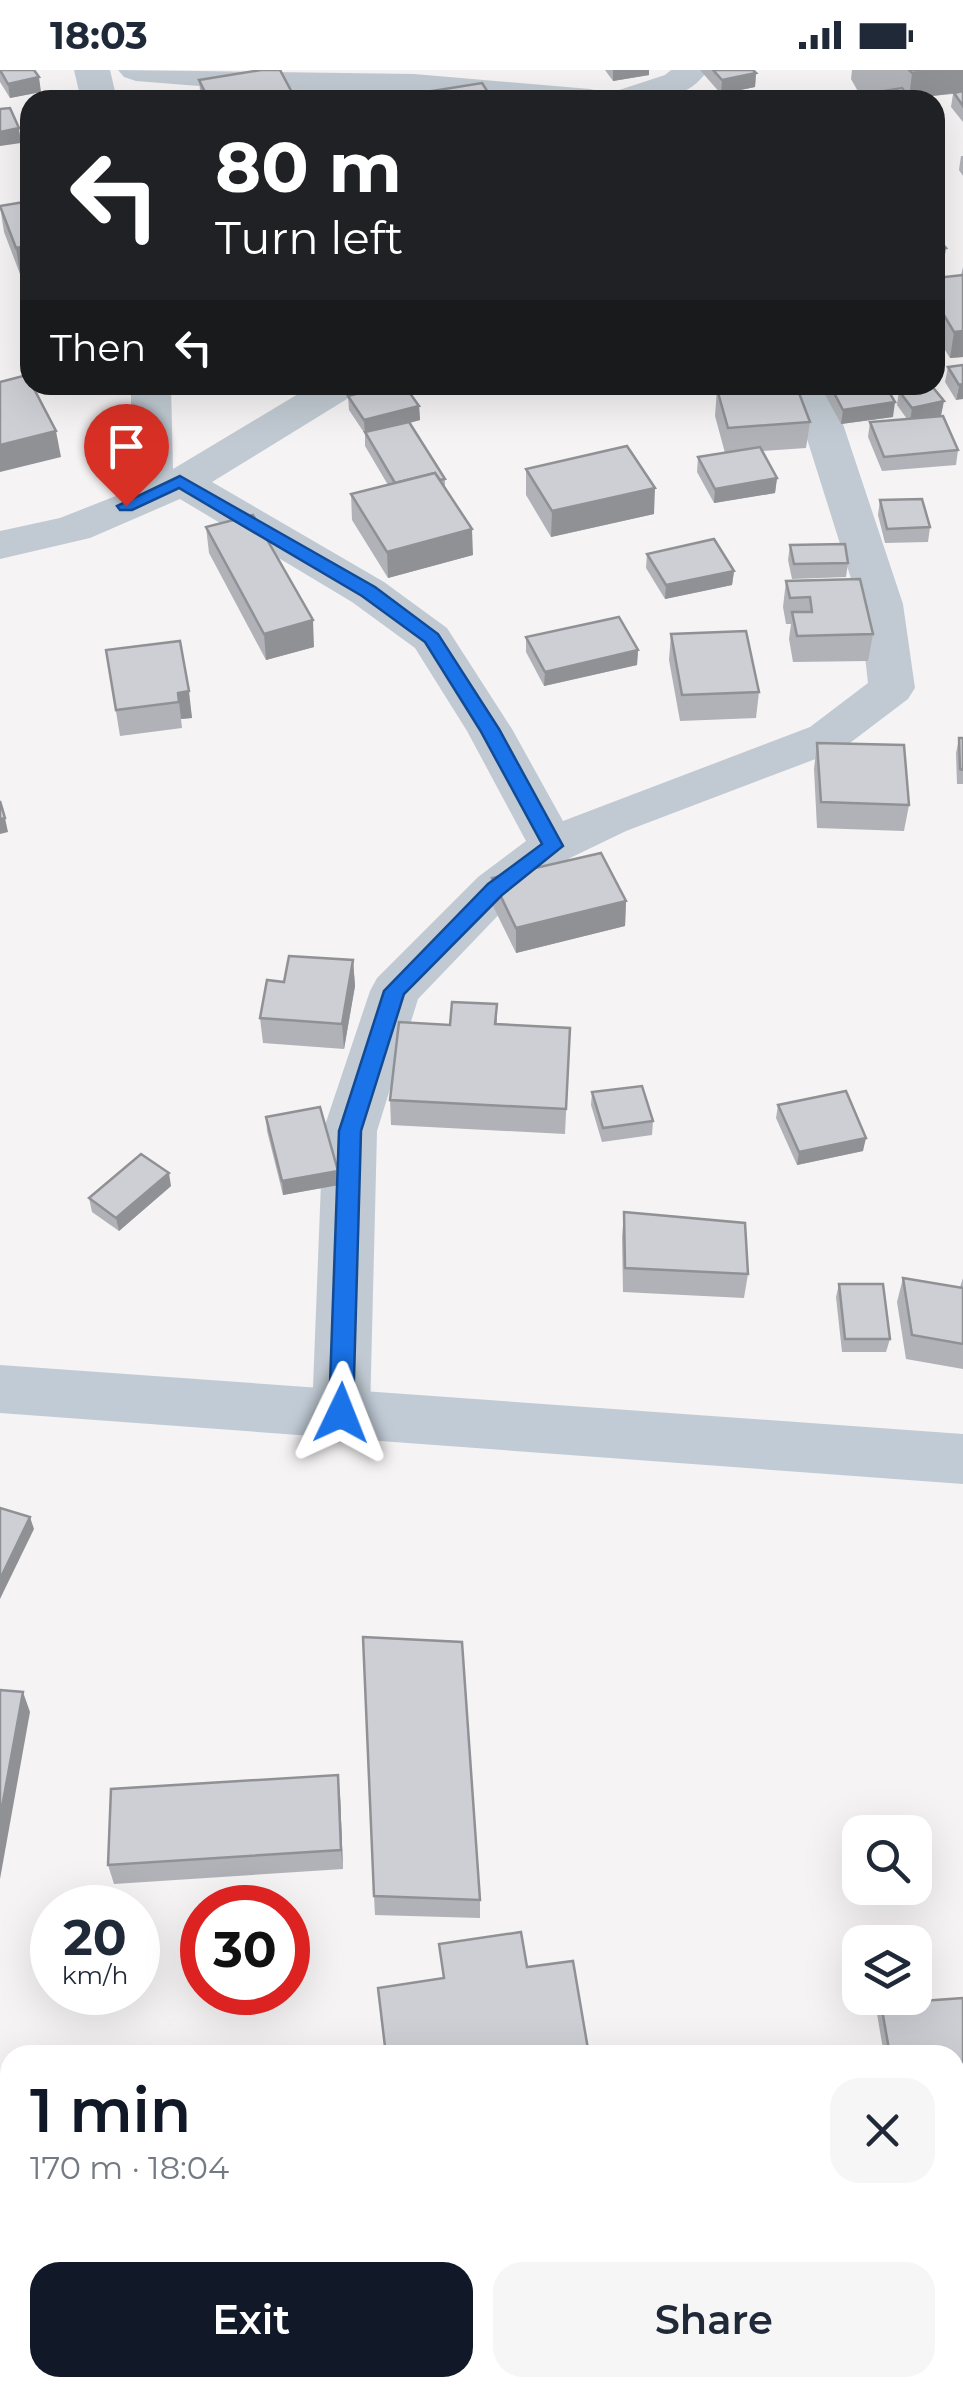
<!DOCTYPE html>
<html lang="en">
<head>
<meta charset="utf-8">
<style>
  :root { --surface:#fff; --page:#f6f6f7; --text:#1f2937; --muted:#747a83; --accent:#111827 }
  body { margin:0; font-family:Montserrat,sans-serif; background:var(--page); color:var(--text); height:100vh; display:flex; flex-direction:column; font-size:38px; white-space:nowrap }
  * { box-sizing:border-box; margin:0 }
  p { font-size:32px; color:var(--muted) }
  .icon { flex:none; width:55px; height:55px; fill:none; stroke:currentColor; stroke-width:2; stroke-linecap:round; stroke-linejoin:round }
  .map { position:relative; flex:1; overflow:hidden }
  .panel { position:absolute; left:0px; top:1975px; width:965px; height:352px; display:flex; flex-direction:column; background:var(--surface); border-radius:30px 30px 0 0; box-shadow:0 10px 40px #0002 }
  .panel>* { flex:none }
  .guide { position:absolute; left:20px; top:20px; width:925px; height:305px; border-radius:30px; box-shadow:0 10px 40px #0002; background:#202124; color:#fff; overflow:hidden }
  .buttons { position:absolute; left:842px; top:1745px; display:grid; gap:20px }
  .buttons a { display:grid; place-items:center; width:90px; height:90px; border-radius:20px; background:var(--surface); box-shadow:0 10px 40px #0002; font-size:50px }
  .speed { position:absolute; left:30px; top:1815px; display:flex; gap:20px; font-size:50px; font-weight:700; text-align:center }
  .speed>* { display:grid; place-content:center; width:130px; height:130px; border-radius:50%; background:var(--surface); box-shadow:0 10px 40px #0002; line-height:1 }
  .speed small { font-size:25px; font-weight:400 }
  .speed .limit { border:15px solid #d22; background:#fff; color:#111 }
  .pin { position:absolute; display:grid; place-items:center; width:85px; height:85px; color:#fff; margin:-102px -42px; border-radius:50% 50% 50% 0; rotate:-45deg; box-shadow:0 0 10px #0007 }
  .pin .icon { rotate:45deg }
  .me { position:absolute; width:110px; margin:-55px; rotate:2deg; stroke-linejoin:round; filter:drop-shadow(0 0 8px #0008) }
  .turn { display:flex; align-items:center; gap:35px; height:210px; padding:0 30px; font-size:45px }
  .turn .icon { width:130px; height:130px; stroke-width:2.5 }
  .turn b { display:block; font-size:70px; line-height:85px }
  .then { display:flex; align-items:center; height:95px; padding:0 30px; background:#0003; gap:20px; font-size:38px }
  .round { display:grid; place-items:center; flex:none; width:105px; height:105px; border-radius:30px; background:var(--page) }
  .overview { display:flex; align-items:center; justify-content:space-between; height:170px; padding:0 30px }
  h1 { font-size:60px; font-weight:600; line-height:75px; color:var(--accent) }
  .action { display:flex; gap:20px; margin-top:auto; padding:20px 30px }
  .action a { flex:1; height:115px; border-radius:30px; background:var(--accent); color:#fff; font-size:40px; font-weight:600; line-height:115px; text-align:center }
  .action a+a { background:var(--page); color:var(--text) }
  .status { display:flex; justify-content:space-between; align-items:center; height:70px; padding:0 50px; background:var(--surface); direction:ltr }
  .status svg { height:28px; fill:currentColor }
  .map>svg:first-child { display:block }
</style>
</head>
<body>
<div class="status"><b>18:03</b><svg viewBox="0 0 49 12"><path d="M0 12V9h3v3zM5 12V6h3v6zM10 12V3h3v9zM15 12V0h3v12zM26 1h20v11H26zM47 4h2v5h-2z"/></svg></div>
<div class="map">
<svg width="963" height="2327" viewBox="0 0 963 2327">
  <rect width="100%" height="100%" fill="#f5f3f3"/>
  <g fill="none" stroke-linecap="round" stroke-linejoin="round">
    <g fill="#c1cad2" fill-rule="evenodd">
      <polygon points="74,0 110,0 117,30 81,30"/>
      <path d="M118 0 414 4 590 19 603 22 608 30C450 30 293 24 136 11L124 7Z"/>
      <path d="M671 0H708C684 35 646 30 608 30L613 22 665 5Z"/>
      <polygon points="131,315 171,315 173,399 313,315 361,315 355,324 212,412 384,512 447,558 512,659 563,751 810,657 868,613 859,534 790,315 830,315 903,534 915,618 908,629 842,679 626,761 570,788 512,831 418,929 377,1061 370,1343 362,1360 341,1367 320,1360 312,1343 323,1061 370,921 377,908 478,807 526,771 467,661 415,578 352,532 180,429 90,468 0,489 0,461 60,448 131,420"/>
    </g>
    <polygon fill="#c1cbd6" fill-rule="evenodd" points="0,1295 963,1364 963,1414 0,1343"/>
  </g>
  <g fill="#b0b2b7">
    <polygon points="0,0 41,22 10,28 0,12"/>
    <polygon points="605,0 649,0 649,5 613,11"/>
    <polygon points="700,0 753,0 756,3 755,17 721,24"/>
    <polygon points="852,0 963,0 963,52 951,37 953,24 910,28 911,30 865,30 866,24 860,25 851,9"/>
    <polygon points="199,10 296,30 201,30"/>
    <polygon points="961,86 963,86 963,106 959,100"/>
    <polygon points="30,131 30,202 20,204 4,162 0,136"/>
    <polygon points="963,197 963,287 950,288 940,272 939,283 935,284 935,208 961,205"/>
    <polygon points="963,295 956,330 945,312 948,297"/>
    <polygon points="824,315 885,315 893,347 841,354 823,321"/>
    <polygon points="717,319 810,352 806,378 762,381 777,408 775,423 714,433 697,402 698,387 725,383 715,346"/>
    <polygon points="899,321 941,346 958,380 956,395 882,401 868,367 870,352 907,349 897,335"/>
    <polygon points="348,326 419,336 420,350 410,353 445,409 445,418 473,485 388,508 352,450 351,424 388,415 365,376 365,364 349,340"/>
    <polygon points="526,399 654,444 551,467 526,425"/>
    <polygon points="880,430 930,457 928,472 885,473 878,445"/>
    <polygon points="206,457 314,577 266,590 209,483"/>
    <polygon points="790,475 848,493 846,507 792,509 788,490"/>
    <polygon points="647,484 734,501 732,515 665,529 646,498"/>
    <polygon points="786,511 873,564 868,591 793,592 789,569 791,554 786,554 783,537"/>
    <polygon points="671,564 759,622 756,648 680,651 669,590"/>
    <polygon points="526,567 638,580 637,595 544,616 526,582"/>
    <polygon points="180,571 192,648 181,649 182,658 120,666 106,580"/>
    <polygon points="959,668 963,668 963,714 957,714 956,683"/>
    <polygon points="817,673 909,735 904,761 817,758 814,699"/>
    <polygon points="492,808 626,831 625,856 516,883 492,834"/>
    <polygon points="353,890 355,916 344,979 263,973 260,948"/>
    <polygon points="497,934 497,954 570,958 565,1064 391,1055 390,1030 450,955"/>
    <polygon points="592,1022 653,1051 652,1065 602,1072 591,1035"/>
    <polygon points="778,1035 863,1081 797,1095 776,1048"/>
    <polygon points="266,1047 339,1115 283,1125 267,1061"/>
    <polygon points="171,1116 119,1161 92,1142 89,1128"/>
    <polygon points="624,1142 748,1204 744,1228 623,1222 622,1167"/>
    <polygon points="903,1208 960,1217 963,1208 963,1299 906,1289 897,1232"/>
    <polygon points="839,1214 890,1269 886,1282 842,1282 836,1227"/>
    <polygon points="340,1725 343,1799 114,1814 108,1795"/>
    <polygon points="374,1826 480,1830 480,1848 375,1845"/>
    <polygon points="963,1928 963,2008 955,2008 955,1985 884,1985 877,1944 881,1934"/>
    <polygon points="721,2318 851,2318 847,2325 743,2327 722,2327"/>
  </g>
  <g fill="#909195">
    <polygon points="613,0 649,0 649,5 613,11"/>
    <polygon points="940,0 963,0 963,22 909,29 912,3"/>
    <polygon points="756,3 755,17 721,24 722,10"/>
    <polygon points="39,7 41,22 10,28 8,14"/>
    <polygon points="19,58 21,73 0,76 0,62"/>
    <polygon points="30,175 30,202 20,204 16,178"/>
    <polygon points="946,178 942,204 935,206 935,181"/>
    <polygon points="963,261 963,287 950,288 954,262"/>
    <polygon points="941,268 939,283 935,284 935,270"/>
    <polygon points="963,314 963,329 956,330 959,315"/>
    <polygon points="944,331 941,346 910,352 912,338"/>
    <polygon points="895,332 893,347 841,354 843,340"/>
    <polygon points="419,336 420,350 365,364 364,350"/>
    <polygon points="56,361 61,387 0,402 0,375"/>
    <polygon points="777,408 775,423 714,433 715,419"/>
    <polygon points="655,418 654,444 551,467 552,441"/>
    <polygon points="472,459 473,485 388,508 387,482"/>
    <polygon points="734,501 732,515 665,529 666,515"/>
    <polygon points="313,550 314,577 266,590 264,564"/>
    <polygon points="638,580 637,595 544,616 545,602"/>
    <polygon points="189,621 192,648 181,649 178,623"/>
    <polygon points="5,748 8,762 0,764 0,749"/>
    <polygon points="626,831 625,856 516,883 516,858"/>
    <polygon points="353,890 355,916 344,979 342,954"/>
    <polygon points="866,1068 863,1081 797,1095 799,1082"/>
    <polygon points="338,1101 339,1115 283,1125 282,1111"/>
    <polygon points="169,1103 171,1116 119,1161 116,1148"/>
    <polygon points="30,1447 34,1459 0,1529 0,1509"/>
    <polygon points="23,1622 30,1642 0,1809 0,1748"/>
    <polygon points="338,1705 340,1725 343,1799 341,1780"/>
  </g>
  <g fill="#cdcfd5" stroke="#909195" stroke-width="2.5">
    <polygon points="0,0 34,0 39,7 8,14"/>
    <polygon points="261,0 280,0 296,30 209,30 199,10"/>
    <polygon points="713,0 753,0 756,3 722,10"/>
    <polygon points="909,0 940,0 912,3"/>
    <polygon points="482,13 493,30 430,30 426,22"/>
    <polygon points="902,18 911,30 870,30 866,24"/>
    <polygon points="963,21 963,36 954,23"/>
    <polygon points="10,38 19,58 0,62 0,39"/>
    <polygon points="30,131 30,175 16,178 0,136"/>
    <polygon points="935,165 946,178 935,181"/>
    <polygon points="963,205 963,261 954,262 935,230 935,208"/>
    <polygon points="963,295 963,314 959,315 948,297"/>
    <polygon points="27,305 30,315 32,315 56,361 0,375 0,312"/>
    <polygon points="391,315 404,315 419,336 364,350 348,326"/>
    <polygon points="772,315 796,315 810,352 728,358 717,319"/>
    <polygon points="830,315 885,315 895,332 843,340"/>
    <polygon points="928,315 931,315 944,331 912,338 899,321"/>
    <polygon points="943,346 958,380 884,387 870,352"/>
    <polygon points="409,352 445,409 440,410 435,403 395,413 365,362"/>
    <polygon points="627,376 655,418 552,441 526,399"/>
    <polygon points="760,377 777,408 715,419 698,387"/>
    <polygon points="435,403 472,459 387,482 351,424"/>
    <polygon points="922,429 930,457 887,459 880,430"/>
    <polygon points="253,445 313,550 264,564 206,457"/>
    <polygon points="714,469 734,501 666,515 647,484"/>
    <polygon points="845,474 848,493 794,494 790,475"/>
    <polygon points="860,509 873,564 797,566 792,542 812,542 810,527 790,528 786,511"/>
    <polygon points="619,547 638,580 545,602 526,567"/>
    <polygon points="746,561 759,622 682,625 671,564"/>
    <polygon points="180,571 189,621 178,623 179,632 116,640 106,580"/>
    <polygon points="959,668 963,668 963,700 960,699"/>
    <polygon points="817,673 904,675 909,735 821,732"/>
    <polygon points="0,731 5,748 0,749"/>
    <polygon points="601,783 626,831 516,858 492,808"/>
    <polygon points="289,886 353,890 342,954 260,948 267,910 284,912"/>
    <polygon points="452,932 497,934 495,954 570,958 566,1039 390,1030 399,952 450,955"/>
    <polygon points="642,1016 653,1051 603,1058 592,1022"/>
    <polygon points="846,1021 866,1068 799,1082 778,1035"/>
    <polygon points="320,1037 338,1101 282,1111 266,1047"/>
    <polygon points="141,1084 169,1103 116,1148 89,1128"/>
    <polygon points="624,1142 745,1153 748,1204 625,1198"/>
    <polygon points="903,1208 963,1218 963,1274 912,1265"/>
    <polygon points="839,1214 883,1214 890,1269 845,1269"/>
    <polygon points="0,1438 30,1447 0,1509"/>
    <polygon points="363,1567 462,1572 480,1830 374,1826"/>
    <polygon points="0,1620 23,1622 0,1748"/>
    <polygon points="338,1705 341,1780 108,1795 111,1719"/>
    <polygon points="521,1862 527,1897 573,1891 589,1985 386,1985 378,1918 444,1908 439,1874"/>
    <polygon points="963,1928 963,1999 955,1999 955,1985 890,1985 881,1934"/>
  </g>
  <polygon fill="#1a73e8" stroke="#114b97" stroke-width="2.5" points="180,406 375,517 438,564 499,659 563,776 502,825 404,924 361,1061 353,1343 350,1350 333,1350 329,1343 339,1061 384,921 488,814 542,774 480,660 425,572 362,526 179,418 132,440 120,440 117,436"/>
</svg>
<div class="buttons">
<a><svg class="icon" aria-label="search" viewBox="0 0 24 24"><circle cx="10" cy="10" r="6"/><path d="M15 15l6 6"/></svg></a>
<a><svg class="icon" aria-label="layers" viewBox="0 0 24 24"><path d="M12 4l9 5-9 5-9-5zM3 14l9 5 9-5"/></svg></a>
</div>
<div class="speed"><div>20<small>km/h</small></div><div class="limit">30</div></div>
<div class="pin" style="left:126px;top:436px;background:#d93025"><svg class="icon" aria-label="arrive" viewBox="0 0 24 24"><path d="M6 21V4h12l-3 4 3 4H6"/></svg></div>
<svg class="me" style="left:341px;top:1343px" viewBox="-20 -20 40 40"><path d="M0-17L14 15 0 8-14 15z" fill="#1a73e8" stroke="#fff" stroke-width="4"/></svg>
<div class="guide">
<div class="turn"><svg class="icon" aria-label="left" viewBox="0 0 24 24"><path d="M17 20v-9H6M10 6l-5 5 5 5"/></svg><div><b>80 m</b>Turn left</div></div>
<div class="then">Then<svg class="icon" aria-label="left" viewBox="0 0 24 24"><path d="M17 20v-9H6M10 6l-5 5 5 5"/></svg></div>
</div>
<section class="panel">
<div class="overview"><div><h1>1 min</h1><p>170 m · 18:04</p></div><a class="round"><svg class="icon" aria-label="close" viewBox="0 0 24 24"><path d="M6 6l12 12M18 6L6 18"/></svg></a></div>
<div class="action"><a>Exit</a><a>Share</a></div>
</section>
</div>
</body>
</html>
